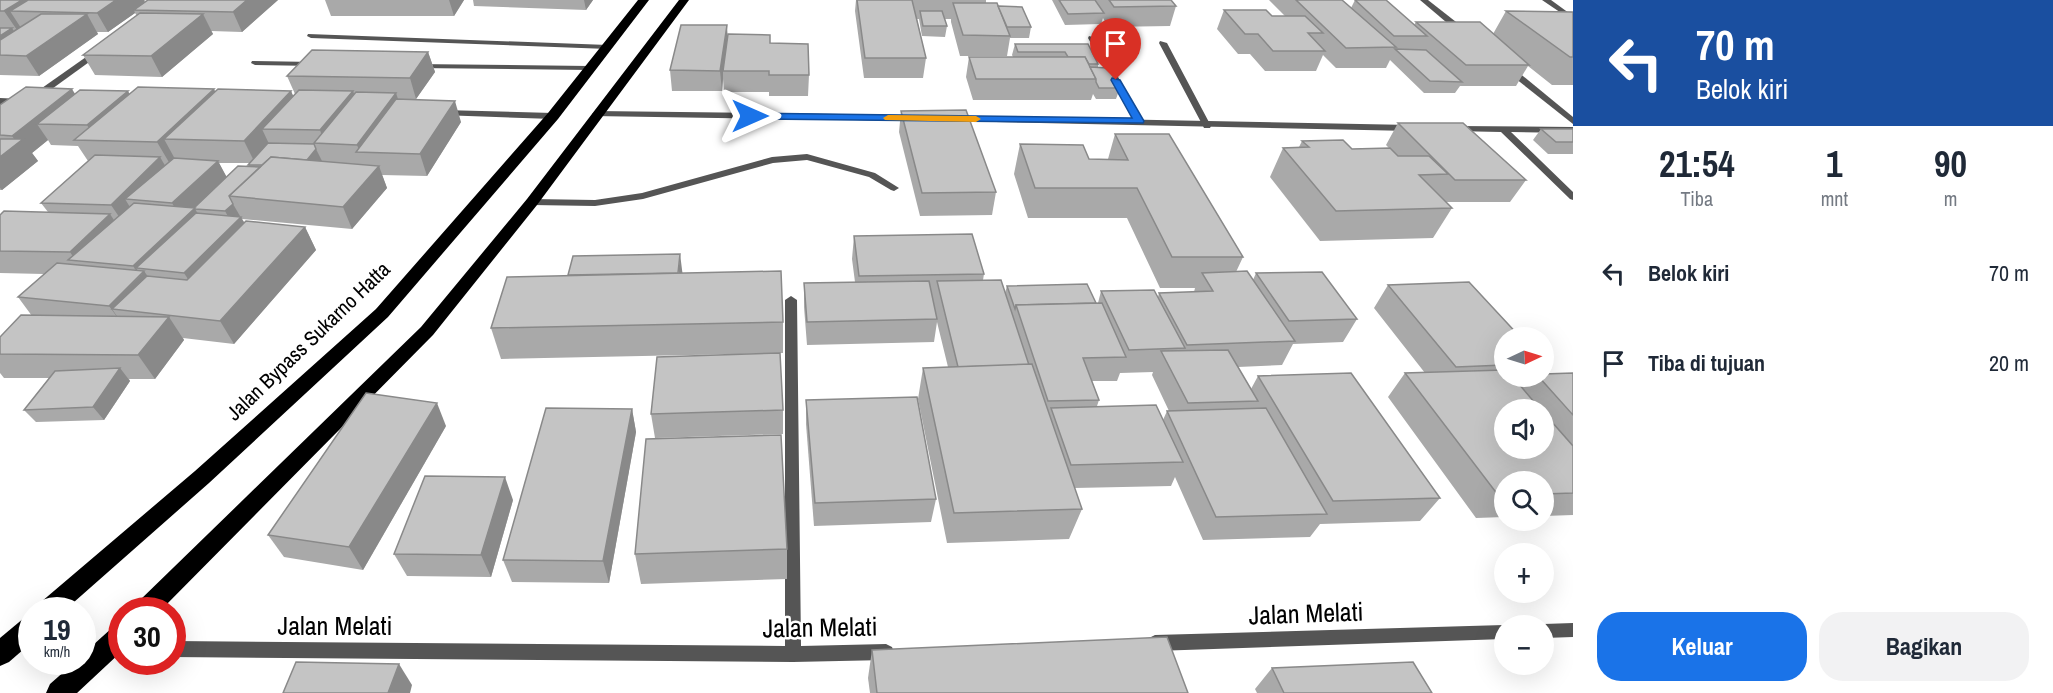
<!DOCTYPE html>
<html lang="id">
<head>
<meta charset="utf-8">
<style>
  :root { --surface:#fff; --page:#f2f2f3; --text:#1f2937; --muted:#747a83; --accent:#1a73e8 }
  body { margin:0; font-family:"Archivo Narrow",sans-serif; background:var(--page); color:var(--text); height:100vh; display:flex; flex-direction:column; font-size:22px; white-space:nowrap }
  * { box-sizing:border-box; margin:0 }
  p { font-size:20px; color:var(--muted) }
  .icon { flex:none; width:33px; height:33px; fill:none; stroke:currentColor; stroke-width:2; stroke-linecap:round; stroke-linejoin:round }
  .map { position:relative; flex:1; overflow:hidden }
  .panel { display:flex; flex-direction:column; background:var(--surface); width:480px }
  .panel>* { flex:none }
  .banner { background:#1a4fa0; color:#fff; overflow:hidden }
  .needle { width:39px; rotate:86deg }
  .fabs { position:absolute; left:1494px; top:327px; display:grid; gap:12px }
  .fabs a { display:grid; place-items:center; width:60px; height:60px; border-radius:50%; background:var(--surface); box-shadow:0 6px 24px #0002; font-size:30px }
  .speed { position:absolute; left:18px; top:597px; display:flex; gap:12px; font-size:30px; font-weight:700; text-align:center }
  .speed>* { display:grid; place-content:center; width:78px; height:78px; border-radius:50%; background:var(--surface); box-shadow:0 6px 24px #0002; line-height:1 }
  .speed small { font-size:15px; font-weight:400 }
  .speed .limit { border:9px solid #d22; background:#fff; color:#111 }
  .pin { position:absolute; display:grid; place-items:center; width:51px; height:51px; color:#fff; margin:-62px -26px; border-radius:50% 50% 50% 0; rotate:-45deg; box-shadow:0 0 6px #0007 }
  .pin .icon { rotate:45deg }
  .me { position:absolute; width:66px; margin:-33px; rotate:90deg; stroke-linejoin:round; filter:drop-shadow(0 0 4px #0008) }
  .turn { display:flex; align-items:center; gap:21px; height:126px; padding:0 24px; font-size:27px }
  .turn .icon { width:78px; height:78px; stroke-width:2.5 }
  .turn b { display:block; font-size:42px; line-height:51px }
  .eta { display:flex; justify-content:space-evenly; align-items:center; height:102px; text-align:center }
  .eta b { font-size:36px; font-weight:700; line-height:42px }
  .action { display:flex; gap:12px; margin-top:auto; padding:12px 24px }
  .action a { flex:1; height:69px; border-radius:24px; background:var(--accent); color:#fff; font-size:24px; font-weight:700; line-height:69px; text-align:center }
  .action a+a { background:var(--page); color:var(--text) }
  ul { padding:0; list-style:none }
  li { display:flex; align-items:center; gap:18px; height:90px; padding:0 24px }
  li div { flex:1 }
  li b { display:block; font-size:22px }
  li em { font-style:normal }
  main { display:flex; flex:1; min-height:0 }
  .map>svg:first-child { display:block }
</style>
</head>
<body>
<main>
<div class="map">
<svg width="1573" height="693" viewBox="0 0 1573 693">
  <rect width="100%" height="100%" fill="#fff"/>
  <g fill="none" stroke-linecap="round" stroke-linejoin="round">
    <g fill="#555" fill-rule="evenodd">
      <polygon points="308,34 608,45 612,47 608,49 311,38 307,36"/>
      <polygon points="1089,36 1096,38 1143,121 1142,123 1135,121 1088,38"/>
      <polygon points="1160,41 1167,43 1211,126 1210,128 1204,128 1203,126 1159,43"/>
      <polygon points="252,61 315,62 319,64 315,66 255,65 251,63"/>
      <polygon points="413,64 589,66 593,68 589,70 416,68 412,66"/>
      <polygon points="807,154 875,173 899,188 894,191 891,190 869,177 807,160 773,163 643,199 595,206 532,205 527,202 532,199 595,200 642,193 772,157"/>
    </g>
    <g fill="#555" fill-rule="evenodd">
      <polygon points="1420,0 1428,0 1465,29 1465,33 1459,33"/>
      <polygon points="1542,0 1551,0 1573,16 1573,21"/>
      <polygon points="96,50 103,52 38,99 32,99 32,95"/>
      <polygon points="1506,67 1512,67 1573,117 1573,124 1506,71"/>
      <polygon points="0,98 21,99 25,102 21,105 0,104"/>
      <polygon points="443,110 553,113 557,116 553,119 440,115 440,111"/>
      <polygon points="596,111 916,115 920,118 916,121 593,116 592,114"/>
      <polygon points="954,116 1411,125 1415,128 1411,131 951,121 950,119"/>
      <polygon points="1455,126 1573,127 1573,133 1511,132 1573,192 1573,200 1570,199 1501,132 1452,131 1452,127"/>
      <polygon points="791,296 797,300 801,646 886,644 892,647 894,652 892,657 886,660 793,662 172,657 172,641 785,646 785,300"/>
      <polygon points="1573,623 1573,637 1544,638 1544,626 1539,626 1544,624"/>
      <polygon points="1504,625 1507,626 1504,626 1504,639 1155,651 1149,648 1147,643 1149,638 1155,635"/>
    </g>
    <g fill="#000" fill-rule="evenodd">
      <polygon points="638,0 649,0 558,119 388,317 209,483 65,610 37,610 41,602 195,471 376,309 548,113"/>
      <polygon points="679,0 689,0 537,205 433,335 161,610 134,610 138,602 421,327 527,199"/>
      <polygon points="32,615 32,642 9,662 0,666 0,638 24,618"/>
      <polygon points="122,624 122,651 77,693 46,693 50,684 75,662 82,662 82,655 113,627"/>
    </g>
  </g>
  <g fill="#a9a9a9" fill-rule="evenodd">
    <polygon points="0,0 146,0 144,1 145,2 148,0 278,0 242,32 211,31 213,34 162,77 95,75 83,55 137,16 135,13 108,32 97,32 98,34 39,76 0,75"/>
    <polygon points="325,0 464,0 454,16 331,16"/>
    <polygon points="473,0 593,0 586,10 474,6"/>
    <polygon points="856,0 986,0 986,3 998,6 1031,27 1029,38 1010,38 1007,56 960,56 951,22 951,19 945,19 947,26 945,37 922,36 919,19 917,19 926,58 923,78 864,78 855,11"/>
    <polygon points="1052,0 1171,0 1176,6 1170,26 1108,27 1103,18 1101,24 1065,25"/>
    <polygon points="1269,0 1342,0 1351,8 1355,0 1414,25 1416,22 1493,34 1506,11 1573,12 1573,85 1552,85 1528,66 1516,86 1460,86 1455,93 1424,93 1390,60 1386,68 1336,68 1323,55 1316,71 1265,71 1250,54 1238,54 1217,29 1224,10 1272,16 1285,16"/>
    <polygon points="770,35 770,43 809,75 808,96 769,96 769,92 724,92 723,79 722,91 672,91 670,70 727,37"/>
    <polygon points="1015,44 1088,44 1098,64 1098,67 1120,88 1116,99 1096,99 1093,94 1091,100 973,100 966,77 969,57 1013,57 1012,55"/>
    <path d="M428 52 435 72 416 99H398L461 122 427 176 382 175 387 188 352 229 242 219 245 223 305 227 316 250 234 344 183 338 184 340 155 379H129L130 381 104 420 36 422 24 410 49 378H4L0 373V337L32 316 18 297 44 274 0 273V215L48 212 41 203 88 161 78 146 51 145 48 140 32 153 38 161 2 190H0V105L75 94H130L215 92 291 91 293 96 295 94 287 76ZM219 163H250L248 165 249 166 226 177Z"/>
    <polygon points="901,111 996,192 992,215 920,216 899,132"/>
    <polygon points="1398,123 1526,180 1510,202 1446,202 1452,208 1433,238 1320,241 1270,177 1283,148 1299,147 1302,141 1352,149 1389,148 1386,145"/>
    <polygon points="1541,129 1573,129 1573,154 1548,154 1533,140"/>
    <path d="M1115 134 1243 257 1236 272 1253 280 1256 273 1357 319 1343 342 1293 344 1282 365 1238 367 1251 389 1258 376 1440 498 1420 521 1320 524 1310 537 1203 540 1175 477 1171 486 1074 488 1082 509 1069 539 947 543 918 399 923 368 948 367 937 322 934 342 807 345 804 307V283L855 282 852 259 854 236 984 274 983 280 1005 293 1007 286 1096 303H1098L1101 291 1158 297 1159 293 1194 292 1195 288H1160L1127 218H1028L1014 174 1020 144 1089 159H1108ZM1153 372 1152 375 1169 411H1167L1163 420 1097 406 1099 400 1092 381H1117L1120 373Z"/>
    <polygon points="682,273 783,322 783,353 501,359 491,328"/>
    <path d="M1388 285 1504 338V376H1544L1573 373V515L1544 516V482H1504V517L1476 518 1388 397 1405 373H1425L1374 308ZM1504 410H1544V448Z"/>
    <polygon points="806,400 936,499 931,522 814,526 806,424"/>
    <polygon points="632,409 636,432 609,583 512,582 503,560"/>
    <polygon points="783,410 783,434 655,438 651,414"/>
    <polygon points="446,426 363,570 284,557 268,535"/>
    <polygon points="513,500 491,577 407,576 394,554"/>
    <polygon points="787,549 787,579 641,584 635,554"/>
    <polygon points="872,650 1188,693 870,693 868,678"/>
    <polygon points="1272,668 1432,693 1257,693 1255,689"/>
  </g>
  <g fill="#898989">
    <polygon points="22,0 41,0 10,11 21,28 17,30 4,11"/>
    <polygon points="116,0 144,0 146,5 134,10 135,13 108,32 97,13"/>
    <polygon points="247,0 278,0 242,32 233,12"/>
    <polygon points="449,0 464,0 454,16"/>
    <polygon points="584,0 593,0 586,10"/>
    <polygon points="87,14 98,34 39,76 26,56"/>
    <polygon points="203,14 213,34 162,77 151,56"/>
    <polygon points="727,25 728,44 723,71 723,79 722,91 720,71"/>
    <polygon points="12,28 24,48 0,55 0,36"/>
    <polygon points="428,52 435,72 416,99 410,78"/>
    <polygon points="72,89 85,110 37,124 48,140 32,153 38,161 2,190 0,188 0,157 17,143 12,136"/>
    <polygon points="214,89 225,110 164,139 175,159 170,164 157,142"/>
    <polygon points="128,91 140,112 97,141 87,125"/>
    <polygon points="291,91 300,112 262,129 270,146 255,163 244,141"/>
    <polygon points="353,91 361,112 325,144 320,130"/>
    <polygon points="396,93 403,114 360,152 357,145"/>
    <polygon points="455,101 461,122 427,176 420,154"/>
    <polygon points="316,149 322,161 302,166"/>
    <polygon points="160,157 173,179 125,199 136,217 126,227 111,205"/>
    <polygon points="218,161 230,183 195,209 208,230 136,268 141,275 144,271 160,294 112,309 126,329 109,306 140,276 133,266 182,220 172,203"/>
    <polygon points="379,166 387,188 352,229 343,207"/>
    <polygon points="233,204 240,216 232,224 225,211"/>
    <polygon points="110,214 125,237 76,261 70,252"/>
    <polygon points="241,217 253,240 199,296 184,273"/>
    <polygon points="305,227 316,250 234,344 220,321"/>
    <polygon points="680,254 683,277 678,278"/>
    <polygon points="169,317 184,340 155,379 138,355"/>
    <polygon points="120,368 130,381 104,420 93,407"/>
    <polygon points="437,403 446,426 363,570 349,547"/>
    <polygon points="632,409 636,432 609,583 603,561"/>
    <polygon points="505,477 513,500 491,577 481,555"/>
    <polygon points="399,664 412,685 410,693 388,693"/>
  </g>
  <g fill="#c4c4c4" stroke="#898989" stroke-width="1.5">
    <polygon points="0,0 22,0 4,11 0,11"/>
    <polygon points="28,0 116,0 97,13 10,11"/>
    <polygon points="148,0 247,0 233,12 134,10"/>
    <polygon points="857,0 912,0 926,58 865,58"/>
    <polygon points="1059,0 1095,0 1104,13 1068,14"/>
    <polygon points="1109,0 1171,0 1176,6 1114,7"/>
    <polygon points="1296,0 1342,0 1396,47 1346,48"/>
    <polygon points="1355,0 1386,0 1427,36 1394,36"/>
    <polygon points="953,3 997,3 1010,36 963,35"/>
    <polygon points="998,6 1022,7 1031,27 1007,27"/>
    <polygon points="1224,10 1266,10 1272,16 1305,16 1323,33 1308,33 1325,51 1273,51 1258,34 1245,34"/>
    <polygon points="920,11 942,11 947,26 923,26"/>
    <polygon points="1506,11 1573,12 1573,57 1570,57"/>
    <polygon points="140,13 203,14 151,56 83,55"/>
    <polygon points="41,14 87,14 26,56 0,55 0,40"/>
    <polygon points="1416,22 1480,22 1529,65 1466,65"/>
    <polygon points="681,25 727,25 720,71 670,70"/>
    <polygon points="0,28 12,28 0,36"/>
    <polygon points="728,34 770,35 770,43 808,44 809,75 769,75 769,71 723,71"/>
    <polygon points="1015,44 1088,44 1098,64 1089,64 1085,57 1068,57 1065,52 1018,52"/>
    <polygon points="1395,49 1426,50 1462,82 1430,81"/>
    <polygon points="312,50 428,52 410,78 287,76"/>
    <polygon points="969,57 1085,57 1096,79 976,79"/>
    <polygon points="1090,67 1108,68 1120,88 1099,88 1096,82 1096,79"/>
    <polygon points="26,87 72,89 12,136 0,135 0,105"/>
    <polygon points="138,87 214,89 157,142 74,140"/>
    <polygon points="218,89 291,91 244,141 164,139"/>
    <polygon points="80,90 128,91 87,125 37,124"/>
    <polygon points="299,90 353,91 320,130 262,129"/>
    <polygon points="356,92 396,93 357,145 314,143"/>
    <polygon points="396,99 455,101 420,154 356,152"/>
    <polygon points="966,110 996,192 922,193 901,111"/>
    <polygon points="1398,123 1463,123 1526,180 1455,180"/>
    <polygon points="1541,129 1573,129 1573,142 1556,142"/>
    <polygon points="1115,134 1169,134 1243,257 1172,257 1137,188 1035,188 1020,144 1083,145 1089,159 1128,160"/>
    <polygon points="0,139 23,139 0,157"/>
    <polygon points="1343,140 1352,149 1390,148 1398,156 1429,156 1448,174 1419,175 1452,208 1336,211 1283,148 1309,147 1302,141"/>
    <polygon points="268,143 314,144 316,149 307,160 271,157 262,165 248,165"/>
    <polygon points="95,155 160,157 111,205 41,203"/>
    <polygon points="271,157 379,166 343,207 229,196"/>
    <polygon points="174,158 218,161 172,203 125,199"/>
    <polygon points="238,166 260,167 229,196 233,204 225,211 195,209 194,208"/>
    <polygon points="134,203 195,208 133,266 68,260"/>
    <polygon points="4,211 110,214 70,252 0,251 0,215"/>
    <polygon points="196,213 241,217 184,273 136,268"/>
    <polygon points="246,221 305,227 220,321 112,309 147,276 187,280"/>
    <polygon points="972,234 984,274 859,276 854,236"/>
    <polygon points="680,254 678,273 568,275 573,256"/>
    <polygon points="57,263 144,271 109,306 18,297"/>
    <polygon points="781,271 783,322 491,328 507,277"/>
    <polygon points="1247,271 1295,341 1187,345 1159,293 1213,291 1202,273"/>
    <polygon points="1322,272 1357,319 1289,321 1256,273"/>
    <polygon points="1001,280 1029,365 958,367 937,281"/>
    <polygon points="929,281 937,319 807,322 804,283"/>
    <polygon points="1469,282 1521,338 1504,338 1504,365 1456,367 1388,285"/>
    <polygon points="1087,284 1096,303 1016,305 1015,309 1007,286"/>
    <polygon points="1154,290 1185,348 1129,350 1101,291"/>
    <polygon points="1102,303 1126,357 1083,358 1099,400 1048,401 1016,305"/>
    <polygon points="21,315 169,317 138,355 0,354 0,337"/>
    <polygon points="1228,350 1258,401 1188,403 1161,351"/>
    <polygon points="780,353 783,410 651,414 657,357"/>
    <polygon points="1032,364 1082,509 954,513 923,368"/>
    <polygon points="120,368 93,407 24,410 55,371"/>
    <polygon points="1504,370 1504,376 1512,376 1541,410 1504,410 1504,448 1544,448 1544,413 1573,446 1573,493 1544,494 1544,482 1504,482 1504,495 1498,495 1405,373"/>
    <polygon points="1351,373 1440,498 1333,501 1258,376"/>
    <polygon points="1573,373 1573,415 1538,376 1544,376 1544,374"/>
    <polygon points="366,393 437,403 349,547 268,535"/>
    <polygon points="917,397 936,499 815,503 806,400"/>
    <polygon points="1156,405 1183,462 1071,465 1051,408"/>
    <polygon points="546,408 632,409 603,561 503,560"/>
    <polygon points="1266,408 1327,514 1216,517 1167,411"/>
    <polygon points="781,435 787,549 635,554 646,439"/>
    <polygon points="425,476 505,477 481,555 394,554"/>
    <polygon points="1167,637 1188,693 877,693 872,650"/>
    <polygon points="296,662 399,664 388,693 283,693"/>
    <polygon points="1413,662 1432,693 1284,693 1272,668"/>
  </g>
  <polygon fill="#1a73e8" stroke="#114b97" stroke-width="1.5" points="1112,78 1120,80 1144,121 1143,123 750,119 745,116 750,113 1132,118 1111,80"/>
  <polygon fill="#f59e0b" points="888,115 976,116 981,119 976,122 885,120 883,118"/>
  <g text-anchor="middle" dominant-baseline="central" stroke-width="5" stroke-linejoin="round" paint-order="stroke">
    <g font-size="21" fill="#000" stroke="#fff">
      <text transform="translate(308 341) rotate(-44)">Jalan Bypass Sukarno Hatta</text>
    </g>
    <g font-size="26" fill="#000" stroke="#fff">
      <text transform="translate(1306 613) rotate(-2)">Jalan Melati</text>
      <text x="335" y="625">Jalan Melati</text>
      <text transform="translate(820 627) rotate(-1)">Jalan Melati</text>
    </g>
  </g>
</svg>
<div class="fabs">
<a><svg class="needle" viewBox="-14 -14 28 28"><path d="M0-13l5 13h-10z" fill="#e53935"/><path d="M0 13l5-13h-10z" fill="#747a83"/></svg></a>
<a><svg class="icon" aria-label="sound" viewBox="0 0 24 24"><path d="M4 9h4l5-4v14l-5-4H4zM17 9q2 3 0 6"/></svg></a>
<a><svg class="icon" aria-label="search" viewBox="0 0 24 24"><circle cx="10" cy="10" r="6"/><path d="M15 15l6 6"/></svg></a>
<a>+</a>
<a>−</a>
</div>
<div class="speed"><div>19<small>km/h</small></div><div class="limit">30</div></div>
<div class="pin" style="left:1116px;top:80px;background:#d93025"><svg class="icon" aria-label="arrive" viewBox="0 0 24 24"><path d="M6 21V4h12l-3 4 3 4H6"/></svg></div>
<svg class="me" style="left:750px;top:116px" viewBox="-20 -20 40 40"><path d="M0-17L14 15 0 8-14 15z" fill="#1a73e8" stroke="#fff" stroke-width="4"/></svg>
</div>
<section class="panel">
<div class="banner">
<div class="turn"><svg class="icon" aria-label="left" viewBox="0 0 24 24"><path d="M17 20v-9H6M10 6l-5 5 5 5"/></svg><div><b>70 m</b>Belok kiri</div></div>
</div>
<div class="eta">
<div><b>21:54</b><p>Tiba</p></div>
<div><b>1</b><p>mnt</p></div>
<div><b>90</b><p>m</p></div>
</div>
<ul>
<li><svg class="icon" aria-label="left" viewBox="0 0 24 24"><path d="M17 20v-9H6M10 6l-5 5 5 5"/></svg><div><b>Belok kiri</b></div><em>70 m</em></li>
<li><svg class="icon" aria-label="arrive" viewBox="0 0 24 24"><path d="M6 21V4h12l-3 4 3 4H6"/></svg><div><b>Tiba di tujuan</b></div><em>20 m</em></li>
</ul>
<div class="action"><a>Keluar</a><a>Bagikan</a></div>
</section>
</main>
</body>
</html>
